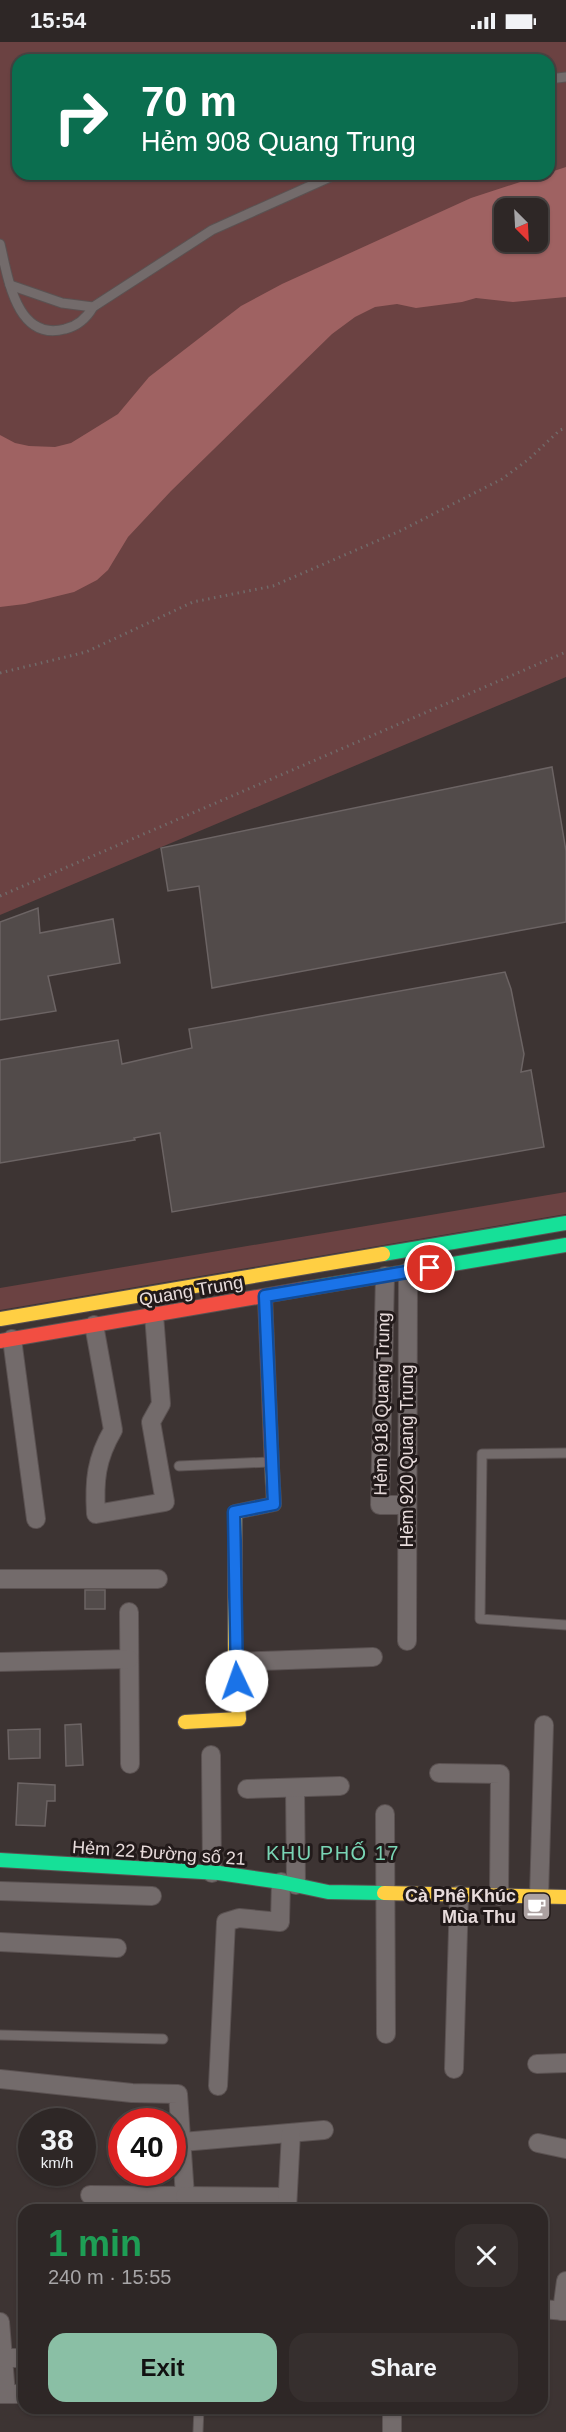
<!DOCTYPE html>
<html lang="en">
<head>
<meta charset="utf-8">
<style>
  :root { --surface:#2e2726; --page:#362f2e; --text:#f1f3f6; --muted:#a7a5a7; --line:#494443; --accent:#8abfa5 }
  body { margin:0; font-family:Arial,sans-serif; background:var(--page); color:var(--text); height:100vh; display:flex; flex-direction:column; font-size:22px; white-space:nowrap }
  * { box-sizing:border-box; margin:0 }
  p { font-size:20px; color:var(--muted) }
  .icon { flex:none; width:33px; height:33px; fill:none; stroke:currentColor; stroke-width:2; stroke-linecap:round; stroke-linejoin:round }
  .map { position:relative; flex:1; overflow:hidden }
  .panel { position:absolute; left:18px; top:2162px; width:530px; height:210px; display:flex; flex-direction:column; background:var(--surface); border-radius:18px; box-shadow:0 2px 4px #0004,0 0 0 2px var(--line) }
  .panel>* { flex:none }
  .top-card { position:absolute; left:12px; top:12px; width:543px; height:126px; border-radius:18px; box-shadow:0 2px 4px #0004,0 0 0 2px var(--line); background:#0b6e4f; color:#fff; overflow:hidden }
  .needle { width:39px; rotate:156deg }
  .fabs { position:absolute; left:494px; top:156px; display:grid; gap:12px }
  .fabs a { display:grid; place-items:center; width:54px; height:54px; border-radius:12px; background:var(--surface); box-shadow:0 2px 4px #0004,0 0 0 2px var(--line); font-size:30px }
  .speed { position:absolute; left:18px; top:2066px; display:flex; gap:12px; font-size:30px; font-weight:700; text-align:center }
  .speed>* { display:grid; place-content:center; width:78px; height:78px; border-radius:50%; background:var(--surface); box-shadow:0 2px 4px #0004,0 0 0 2px var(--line); line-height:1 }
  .speed small { font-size:15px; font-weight:400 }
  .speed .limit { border:9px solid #d22; background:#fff; color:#111 }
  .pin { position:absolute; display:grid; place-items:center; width:51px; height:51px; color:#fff; margin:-26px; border:3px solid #fff; border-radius:50%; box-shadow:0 2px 6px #0007 }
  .me { position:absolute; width:66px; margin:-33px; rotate:357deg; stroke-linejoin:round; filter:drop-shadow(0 0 4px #0008) }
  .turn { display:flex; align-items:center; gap:21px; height:126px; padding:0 30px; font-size:27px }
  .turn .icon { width:78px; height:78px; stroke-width:2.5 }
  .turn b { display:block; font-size:42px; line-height:51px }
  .round { display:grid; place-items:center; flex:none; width:63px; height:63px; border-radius:18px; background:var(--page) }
  .headline { display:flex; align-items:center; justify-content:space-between; height:102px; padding:0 30px }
  h1 { font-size:36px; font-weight:800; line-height:45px; color:#1e9e55 }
  .action { display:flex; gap:12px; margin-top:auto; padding:12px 30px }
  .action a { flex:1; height:69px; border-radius:18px; background:var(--accent); color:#111; font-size:24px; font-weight:800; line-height:69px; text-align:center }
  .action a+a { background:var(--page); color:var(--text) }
  .status { display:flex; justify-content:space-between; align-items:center; height:42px; padding:0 30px; background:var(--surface); direction:ltr }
  .status svg { height:16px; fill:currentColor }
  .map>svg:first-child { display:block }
</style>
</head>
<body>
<div class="status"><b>15:54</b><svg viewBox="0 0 49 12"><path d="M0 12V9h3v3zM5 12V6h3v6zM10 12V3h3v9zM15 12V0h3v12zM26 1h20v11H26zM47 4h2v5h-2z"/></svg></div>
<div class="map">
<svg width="566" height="2390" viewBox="0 0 566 2390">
  <rect width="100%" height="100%" fill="#3d3433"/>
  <g fill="#6b4242" fill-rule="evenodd">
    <path d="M0 0H566V635L0 873ZM18 18H549V132H18ZM504 166H537V200H504Z"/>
    <polygon points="566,1150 566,1172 0,1268 0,1246"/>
  </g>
  <path fill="#9f6262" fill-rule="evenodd" d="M566 125V255L513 260 476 256 462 260 416 266 397 262 375 265 355 275 332 292 171 449 128 495 108 528 97 538 74 550 25 562 0 565V393L15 401 29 404 55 405 71 401 118 372 149 335 241 264 282 242 471 156ZM504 166H537V200H504Z"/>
  <g fill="#524b4a" stroke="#6c6464" stroke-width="1.5">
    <polygon points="552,725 566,809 566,880 212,946 199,844 168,849 161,806"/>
    <polygon points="38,866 40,891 113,877 120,921 48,934 56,969 0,978 0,880"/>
    <polygon points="505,930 511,947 524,1012 521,1030 531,1028 544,1105 172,1170 160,1091 134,1096 135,1098 0,1121 0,1018 118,998 122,1022 192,1006 189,987"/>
    <rect x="85" y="1548" width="20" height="19"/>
    <polygon points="81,1682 83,1723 66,1724 65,1683"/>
    <polygon points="40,1687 40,1716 9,1717 8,1688"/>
    <polygon points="18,1741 55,1743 55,1759 47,1759 45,1784 16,1783"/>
  </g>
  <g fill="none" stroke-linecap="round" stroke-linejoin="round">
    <defs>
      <g id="lane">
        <polyline points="549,37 566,35"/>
        <path d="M0 202C8 235 16 300 65 287 78 284 86 277 93 265L212 188 337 132"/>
        <polyline points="10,243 62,261 93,265"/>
        <polyline points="566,1411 482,1412 480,1577 566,1583"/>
        <polyline points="179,1424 270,1420"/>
        <polyline points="0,1993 163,1997"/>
        <polyline points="198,2390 199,2366"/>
      </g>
      <g id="street">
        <polyline points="385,1234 380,1463 407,1463"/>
        <path d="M94 1283 113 1388C96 1417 94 1439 96 1472L165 1460 151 1380 161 1362 154 1273"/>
        <polyline points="12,1297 36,1477"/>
        <polyline points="0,1537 158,1537"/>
        <polyline points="129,1570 130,1722"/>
        <polyline points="407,1599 408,1230"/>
        <polyline points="0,1620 129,1617"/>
        <polyline points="235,1620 373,1615"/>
        <polyline points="211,1713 212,1831"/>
        <polyline points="439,1731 500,1732 499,1854"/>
        <polyline points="295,1746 296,1843"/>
        <polyline points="247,1747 340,1744"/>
        <polyline points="385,1772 386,1992"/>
        <polyline points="0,1849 152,1854"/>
        <polyline points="539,1855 544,1683"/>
        <polyline points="0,1900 117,1906"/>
        <polyline points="537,2022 566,2021"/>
        <polyline points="454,2027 459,1853"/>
        <polyline points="0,2037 132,2051 178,2052 185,2154 90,2153"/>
        <polyline points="218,2044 226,1880 239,1876 280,1880 281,1840"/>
        <polyline points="182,2100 324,2088"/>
        <polyline points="538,2101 566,2107"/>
        <polyline points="185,2154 287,2155"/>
        <polyline points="287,2167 291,2091"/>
        <polyline points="542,2267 566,2269"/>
        <polyline points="562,2269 566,2239"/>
        <polyline points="0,2280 6,2352"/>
        <polyline points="3,2316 24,2316"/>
        <polyline points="0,2352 24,2352"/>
        <polyline points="392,2390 392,2366"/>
      </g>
      <g id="fast">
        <polyline points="383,1212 566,1181"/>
        <polyline points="304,1247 566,1203"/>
        <polyline points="0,1818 219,1831 281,1840 328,1850 384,1851"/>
      </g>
      <g id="slow">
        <polyline points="0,1277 383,1212"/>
        <polyline points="185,1680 239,1677 235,1620 235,1470 274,1462 272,1426"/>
        <polyline points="384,1851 566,1855"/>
      </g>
      <g id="jam">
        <polyline points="265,1254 272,1426"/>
        <polyline points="0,1299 304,1247"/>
      </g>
    </defs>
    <use href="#lane" stroke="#5b5252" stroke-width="11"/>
    <use href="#street" stroke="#5b5252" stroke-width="20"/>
    <use href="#fast" stroke="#5b5252" stroke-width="16"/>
    <use href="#slow" stroke="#5b5252" stroke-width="16"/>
    <use href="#jam" stroke="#5b5252" stroke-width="16"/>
    <g stroke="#716a69" stroke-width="3" stroke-dasharray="1.5 4.5" stroke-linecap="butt">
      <polyline points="0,631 86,610 193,560 273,544 400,489 502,437 529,417 560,388 566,386"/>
      <polyline points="0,854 566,610"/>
    </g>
    <use href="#lane" stroke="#736b6b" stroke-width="9"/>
    <use href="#street" stroke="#736b6b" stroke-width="18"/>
    <use href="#fast" stroke="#16e098" stroke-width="14"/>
    <use href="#slow" stroke="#ffcf43" stroke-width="14"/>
    <use href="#jam" stroke="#f24e42" stroke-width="14"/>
  </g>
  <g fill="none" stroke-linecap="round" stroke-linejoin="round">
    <defs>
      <polyline id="route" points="237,1639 234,1470 274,1462 265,1254 430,1226"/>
    </defs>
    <use href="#route" stroke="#114b97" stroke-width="15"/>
    <use href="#route" stroke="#1a73e8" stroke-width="10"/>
  </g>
  <defs>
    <symbol id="cafe-square" viewBox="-11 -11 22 22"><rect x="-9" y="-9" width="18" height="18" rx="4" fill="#aca1a1" stroke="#221a1a"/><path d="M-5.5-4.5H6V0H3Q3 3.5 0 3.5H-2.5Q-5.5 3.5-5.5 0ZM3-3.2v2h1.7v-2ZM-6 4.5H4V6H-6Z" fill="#fff"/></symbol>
  </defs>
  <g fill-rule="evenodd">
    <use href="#cafe-square" x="520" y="1848" width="33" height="33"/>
  </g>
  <g text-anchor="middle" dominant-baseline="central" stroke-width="6" stroke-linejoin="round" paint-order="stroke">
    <g font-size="18" fill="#e8dcdc" stroke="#221a1a">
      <text transform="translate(191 1249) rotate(-10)">Quang Trung</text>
      <text transform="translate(382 1362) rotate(-89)">Hẻm 918 Quang Trung</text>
      <text transform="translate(407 1414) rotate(-90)">Hẻm 920 Quang Trung</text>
      <text transform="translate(159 1811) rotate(4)">Hẻm 22 Đường số 21</text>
    </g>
    <g font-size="18" font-weight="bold" fill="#e8dcdc" stroke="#221a1a" text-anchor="end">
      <text x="516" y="1854">Cà Phê Khúc<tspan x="516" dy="21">Mùa Thu</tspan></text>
    </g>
    <g font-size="20" letter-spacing="1.5" fill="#79d5b5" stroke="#221a1a">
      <text x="333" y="1811">KHU PHỐ 17</text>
    </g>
  </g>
</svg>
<div class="fabs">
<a><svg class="needle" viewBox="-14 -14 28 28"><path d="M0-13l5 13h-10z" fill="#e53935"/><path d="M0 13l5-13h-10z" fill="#a7a5a7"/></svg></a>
</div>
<div class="speed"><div>38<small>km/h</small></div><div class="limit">40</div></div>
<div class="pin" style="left:430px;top:1226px;background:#d93025"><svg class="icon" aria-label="arrive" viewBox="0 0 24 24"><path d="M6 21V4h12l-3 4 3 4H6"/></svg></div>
<svg class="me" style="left:237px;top:1639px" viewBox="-20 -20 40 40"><circle r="19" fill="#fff"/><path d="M0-13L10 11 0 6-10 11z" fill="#1a73e8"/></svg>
<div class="top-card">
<div class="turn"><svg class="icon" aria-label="right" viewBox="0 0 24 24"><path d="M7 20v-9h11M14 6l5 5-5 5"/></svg><div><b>70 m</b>Hẻm 908 Quang Trung</div></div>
</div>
<section class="panel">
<div class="headline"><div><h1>1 min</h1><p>240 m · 15:55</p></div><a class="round"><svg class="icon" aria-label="close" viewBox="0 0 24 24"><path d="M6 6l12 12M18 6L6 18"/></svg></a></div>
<div class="action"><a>Exit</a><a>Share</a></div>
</section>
</div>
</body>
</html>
